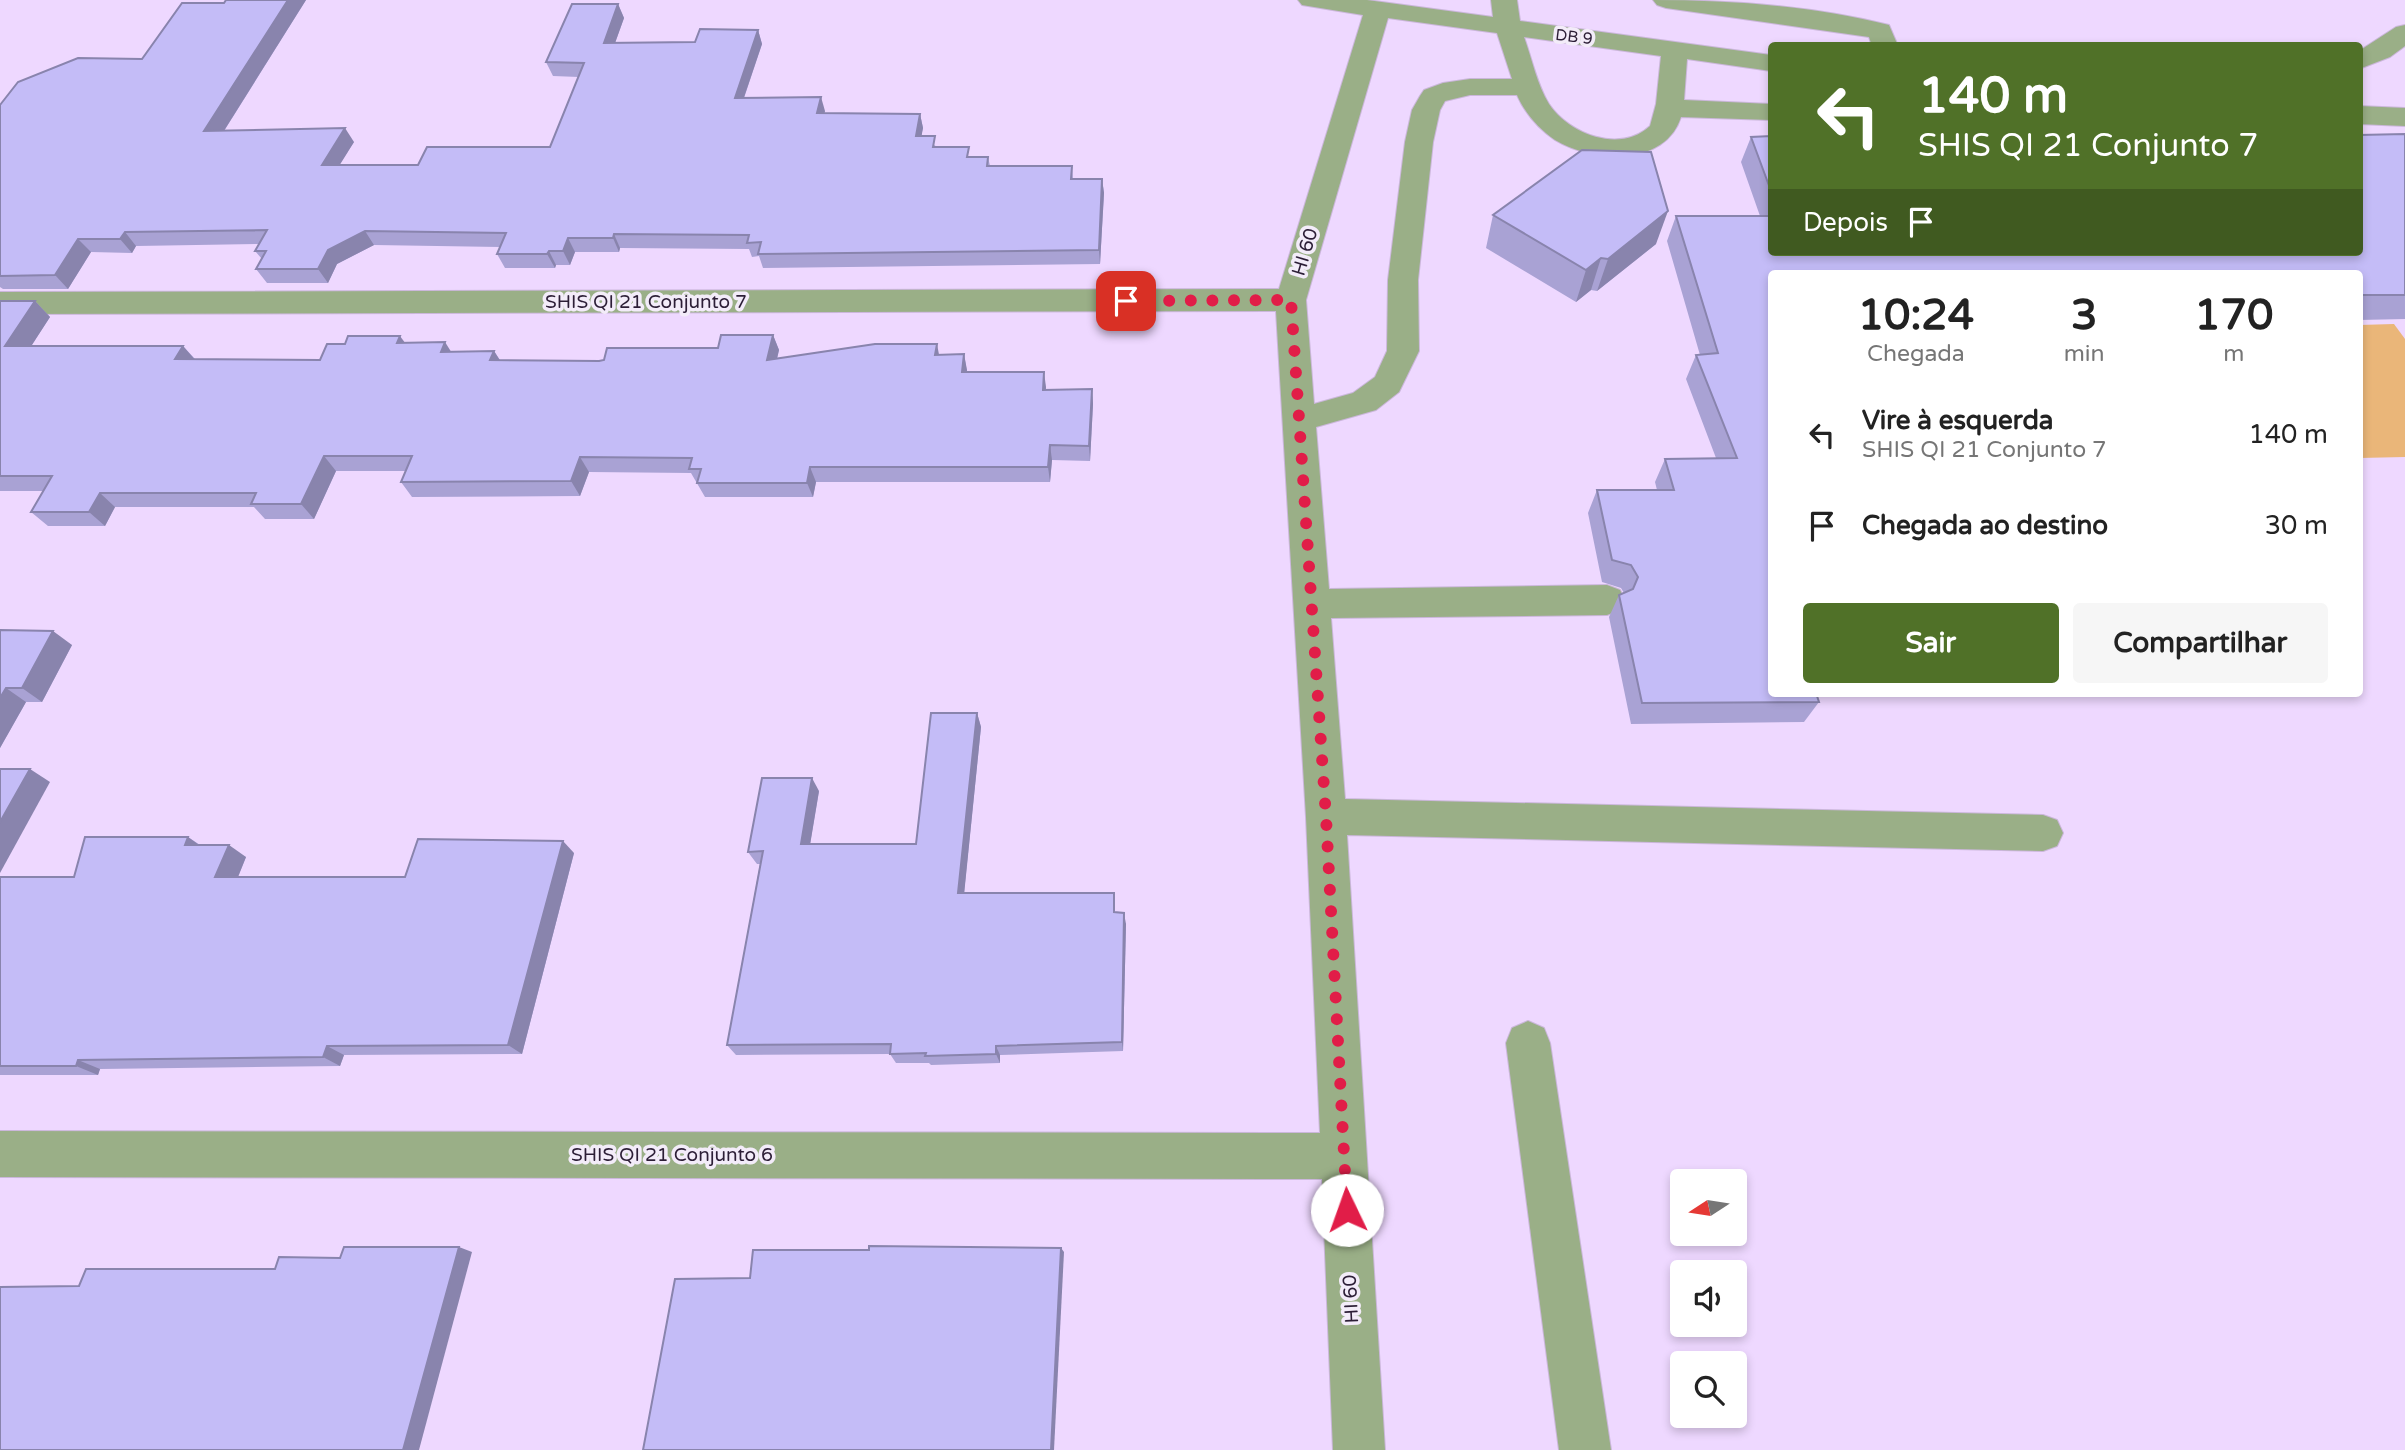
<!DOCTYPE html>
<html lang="pt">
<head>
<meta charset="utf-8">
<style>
  :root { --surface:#fff; --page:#f6f6f6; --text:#222; --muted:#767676; --accent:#507128 }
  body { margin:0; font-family:"Varela Round",sans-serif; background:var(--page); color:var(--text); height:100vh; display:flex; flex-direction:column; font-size:26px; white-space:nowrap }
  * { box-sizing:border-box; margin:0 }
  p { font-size:23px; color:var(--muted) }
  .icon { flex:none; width:38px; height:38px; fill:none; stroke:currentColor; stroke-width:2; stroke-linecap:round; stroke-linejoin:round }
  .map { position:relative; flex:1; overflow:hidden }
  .drawer { position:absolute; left:1768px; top:270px; width:595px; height:427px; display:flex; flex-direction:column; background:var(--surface); border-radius:7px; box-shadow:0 4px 10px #0003 }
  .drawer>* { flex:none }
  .guide { position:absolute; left:1768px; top:42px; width:595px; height:214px; border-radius:7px; box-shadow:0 4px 10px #0003; background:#507128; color:#fff; overflow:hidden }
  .needle { width:46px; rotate:258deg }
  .buttons { position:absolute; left:1670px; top:1169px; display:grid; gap:14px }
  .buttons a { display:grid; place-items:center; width:77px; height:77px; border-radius:7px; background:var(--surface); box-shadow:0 4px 10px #0003; font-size:35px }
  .pin { position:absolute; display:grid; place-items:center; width:60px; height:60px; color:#fff; margin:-30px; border-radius:14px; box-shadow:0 4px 10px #0006 }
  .me { position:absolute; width:77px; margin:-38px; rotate:357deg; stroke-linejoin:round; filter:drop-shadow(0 0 5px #0008) }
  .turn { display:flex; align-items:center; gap:24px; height:147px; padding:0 35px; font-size:32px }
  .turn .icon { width:91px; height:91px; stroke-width:2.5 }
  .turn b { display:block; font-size:49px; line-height:60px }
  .then { display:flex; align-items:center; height:66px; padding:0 35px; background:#0003; gap:14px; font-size:26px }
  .eta { display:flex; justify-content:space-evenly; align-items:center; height:119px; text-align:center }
  .eta b { font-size:42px; font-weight:700; line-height:49px }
  .action { display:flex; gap:14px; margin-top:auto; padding:14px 35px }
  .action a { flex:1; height:80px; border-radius:7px; background:var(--accent); color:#fff; font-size:28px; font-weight:700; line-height:80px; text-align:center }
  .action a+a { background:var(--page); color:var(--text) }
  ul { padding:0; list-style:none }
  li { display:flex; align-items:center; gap:21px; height:91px; padding:0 35px }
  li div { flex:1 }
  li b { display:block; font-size:26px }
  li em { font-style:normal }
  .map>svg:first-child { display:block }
</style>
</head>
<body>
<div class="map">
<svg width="2405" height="1450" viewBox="0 0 2405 1450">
  <rect width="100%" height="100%" fill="#eed8ff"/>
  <polygon fill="#eab679" points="2394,324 2405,339 2405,457 2359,458 2359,325"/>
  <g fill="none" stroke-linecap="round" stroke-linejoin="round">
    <defs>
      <g id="minor">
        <path d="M1298 0H1367L1493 17 1491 0H1517L1520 21 1771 55V71L1687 59 1684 100 1771 104V120L1681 117C1665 167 1593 163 1555 140 1539 129 1525 113 1517 95H1470L1445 101 1440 110 1433 142 1418 280 1419 351 1399 392 1376 410 1316 427 1329 589 1607 585 1620 590 1625 600 1620 610 1607 615 1331 618 1345 799 2043 815 2057 820 2063 833 2057 846 2043 851 1347 835 1385 1450H1333L1322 1179 0 1177V1131L1320 1133 1306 817 1276 311 0 314V292L1279 289 1363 15 1302 5ZM1388 18 1497 33 1512 79H1470L1443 83 1424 90 1420 96 1412 110 1405 142 1388 280 1387 351 1375 377 1353 393 1314 404 1306 300ZM1524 37 1661 56 1656 104 1650 126C1620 154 1569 134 1549 104 1537 85 1532 59 1524 37Z"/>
        <path d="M1653 0C1732 0 1812 6 1889 25L1898 46H1872L1869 37 1666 8 1657 5Z"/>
        <polygon points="2405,25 2405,46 2390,57 2359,69 2359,51 2396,27"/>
        <polygon points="2359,106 2405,108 2405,126 2359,124"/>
        <polygon points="1528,1021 1544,1028 1550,1043 1611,1450 1559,1450 1506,1043 1512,1028"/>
      </g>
    </defs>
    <use href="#minor" stroke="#cbb7db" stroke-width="2"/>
    <use href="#minor" fill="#9aaf87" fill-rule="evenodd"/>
  </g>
  <g fill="#a9a2d4">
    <polygon points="226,0 306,0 224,131 354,142 339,165 418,165 550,147 579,77 553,76 546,62 618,4 624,18 615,43 695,42 758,30 762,44 744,98 825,111 824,113 920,114 923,128 921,136 937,147 970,157 988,157 990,166 1072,166 1073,179 1102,179 1104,193 1100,264 763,268 759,256 752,257 749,249 620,248 619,252 575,252 570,265 556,265 555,268 505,268 497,254 500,247 374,245 337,264 328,283 267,283 256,269 262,259 255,251 259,244 136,246 132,253 91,252 68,289 3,289 0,287 0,105 142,59 224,3"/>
    <polygon points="2405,134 2405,319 2359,320 2359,273 1771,273 1771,693 1819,702 1804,722 1631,724 1609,617 1619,595 1624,593 1621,588 1602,582 1588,513 1597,490 1657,490 1655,482 1665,459 1716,458 1686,379 1696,355 1700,355 1667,241 1676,216 1760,216 1741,162 1751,137 1771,136 1771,252"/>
    <polygon points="1493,215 1656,244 1597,291 1591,290 1576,302 1486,248"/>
    <polygon points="0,301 35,301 50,317 31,346 183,346 195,359 320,360 405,343 451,352 494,351 500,360 599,361 718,348 773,335 779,350 777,359 964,354 967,372 1046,387 1046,390 1092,389 1093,404 1090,461 1052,460 1050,482 816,482 813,497 705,497 691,473 589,472 580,496 412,497 401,482 406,471 336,471 314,519 265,519 254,507 115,507 105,526 48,526 31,512 43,491 0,491"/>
    <polygon points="0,630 72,645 42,702 26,702 0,748"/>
    <polygon points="977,713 981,727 964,893 1114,893 1115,912 1126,924 1123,1051 1000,1055 1000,1063 931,1065 929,1063 896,1063 890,1054 736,1055 727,1045 760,864 757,864 748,852 819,791 810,844 916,844"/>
    <polygon points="188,837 200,845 246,857 238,877 405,877 574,853 522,1054 344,1055 340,1066 100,1069 98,1075 0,1075 0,877 74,877"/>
  </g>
  <g fill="#8984ad">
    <polygon points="288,0 306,0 215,145 204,131"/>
    <polygon points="618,4 624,18 610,57 604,43"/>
    <polygon points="758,30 762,44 739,112 735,98"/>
    <polygon points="821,97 825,111 821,127 817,113"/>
    <polygon points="920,114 923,128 919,150 916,136"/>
    <polygon points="345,128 354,142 331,179 322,165"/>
    <polygon points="1102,179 1104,193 1100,264 1099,250"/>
    <polygon points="1668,211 1656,244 1597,291 1608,259"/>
    <polygon points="365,231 374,245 337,264 328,283 318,269 328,250"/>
    <polygon points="125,232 136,246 132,253 120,239"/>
    <polygon points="614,234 620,248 619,252 613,238"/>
    <polygon points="568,238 575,252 570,265 563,251"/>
    <polygon points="78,239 91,252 68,289 55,275"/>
    <polygon points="549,251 556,265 555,268 547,254"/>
    <polygon points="1601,258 1591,290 1576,302 1586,270"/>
    <polygon points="35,301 50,317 21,362 5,346"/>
    <polygon points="773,335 779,350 773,375 767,360"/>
    <polygon points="400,336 411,351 397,343"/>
    <polygon points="445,342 455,358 441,352"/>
    <polygon points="937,344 940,360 935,355"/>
    <polygon points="183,346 196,361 175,359"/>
    <polygon points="494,351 504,367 490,360"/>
    <polygon points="964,354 967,370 965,388 962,372"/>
    <polygon points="1044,372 1046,387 1045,405 1043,390"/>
    <polygon points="1092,389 1093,404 1090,461 1089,446"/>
    <polygon points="1050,445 1052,460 1050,482 1048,467"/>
    <polygon points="324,456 336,471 314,519 301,504"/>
    <polygon points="580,457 589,472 580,496 571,481"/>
    <polygon points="810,467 816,482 813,497 807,483"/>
    <polygon points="100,493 115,507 105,526 89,512"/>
    <polygon points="53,631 72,645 42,702 22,688"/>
    <polygon points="6,688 26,702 0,748 0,698"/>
    <polygon points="977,713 981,727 963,905 958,893"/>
    <polygon points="30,769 50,782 0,873 0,822"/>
    <polygon points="812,778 819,791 808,857 801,844"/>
    <polygon points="188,837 206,850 185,845"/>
    <polygon points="563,841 574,853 522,1054 508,1045"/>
    <polygon points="229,845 246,857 233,889 215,877"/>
    <polygon points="1124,913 1126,924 1123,1051 1122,1042"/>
    <polygon points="327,1046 344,1055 340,1066 323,1057"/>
    <polygon points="996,1046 1000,1055 1000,1063 996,1054"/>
    <polygon points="78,1060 100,1069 98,1075 76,1066"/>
    <polygon points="459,1247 472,1252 419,1450 403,1450"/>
    <polygon points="1061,1248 1064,1252 1054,1450 1051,1450"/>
  </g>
  <g fill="#c4bcf7" stroke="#8984ad" stroke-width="2">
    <polygon points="226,0 288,0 204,131 345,128 322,165 418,165 427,147 550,147 584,63 546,62 572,4 618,4 604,43 695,42 700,29 758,30 735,98 821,97 817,113 920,114 916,136 935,136 933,147 969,147 967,157 988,157 987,166 1072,166 1071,179 1102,179 1099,250 758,254 761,242 747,243 749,235 614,234 613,238 568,238 563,251 549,251 547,254 497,254 506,233 365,231 328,250 318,269 256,269 266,251 255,251 267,230 125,232 120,239 78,239 55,275 0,276 0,105 18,82 78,58 142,59 182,3 224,3"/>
    <polygon points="2405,134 2405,295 2359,295 2359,273 1771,273 1771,693 1816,693 1819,702 1642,703 1619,595 1633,589 1638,577 1631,565 1612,560 1597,490 1674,490 1665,459 1737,458 1696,355 1718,353 1676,216 1771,216 1771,252 2359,252 2359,135"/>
    <polygon points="1771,136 1771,191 1751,137"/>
    <polygon points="1582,150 1651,152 1668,211 1608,259 1601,258 1586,270 1493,215"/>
    <polygon points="0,301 35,301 5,346 183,346 175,359 320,360 327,344 345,344 348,336 400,336 397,343 445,342 441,352 494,351 490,360 599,361 604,360 607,348 718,348 721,335 773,335 767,360 875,344 937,344 935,355 964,354 962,372 1044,372 1043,390 1092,389 1089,446 1050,445 1048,467 810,467 807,483 697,483 701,469 689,469 692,458 580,457 571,481 401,482 412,456 324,456 301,504 251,504 256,493 100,493 89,512 31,512 52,476 0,476"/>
    <polygon points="0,630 53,631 22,688 6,688 0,698"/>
    <polygon points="931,713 977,713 958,893 1114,893 1114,912 1124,913 1122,1042 996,1046 996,1054 925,1056 926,1053 890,1054 891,1044 727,1045 763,851 748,852 762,778 812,778 801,844 916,844"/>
    <polygon points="0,769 30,769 0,822"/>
    <polygon points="85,837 188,837 185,845 229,845 215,877 405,877 418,839 563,841 508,1045 327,1046 323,1057 78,1060 76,1066 0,1066 0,877 74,877"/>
    <polygon points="869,1246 1061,1248 1051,1450 643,1450 675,1279 750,1278 753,1250 869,1250"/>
    <polygon points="344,1247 459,1247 403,1450 0,1450 0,1287 79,1286 86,1269 275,1269 279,1257 340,1258"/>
  </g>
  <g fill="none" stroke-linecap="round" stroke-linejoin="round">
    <polyline stroke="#e11d48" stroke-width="12" stroke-dasharray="0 21.6" points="1126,301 1291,300 1326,817 1347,1210"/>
  </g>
  <g text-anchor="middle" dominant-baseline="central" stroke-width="7" stroke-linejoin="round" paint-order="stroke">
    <g font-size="16" fill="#2c1e36" stroke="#f3ecf9">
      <text transform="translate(1574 37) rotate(7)">DB 9</text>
    </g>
    <g font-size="19" fill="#2c1e36" stroke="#f3ecf9">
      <text transform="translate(1305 252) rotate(-73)">HI 60</text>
      <text x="646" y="302">SHIS QI 21 Conjunto 7</text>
      <text x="672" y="1155">SHIS QI 21 Conjunto 6</text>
      <text transform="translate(1351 1299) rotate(-93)">HI 60</text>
    </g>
  </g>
</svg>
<div class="buttons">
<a><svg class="needle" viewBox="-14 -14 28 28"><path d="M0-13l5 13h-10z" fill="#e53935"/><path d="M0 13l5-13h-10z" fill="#767676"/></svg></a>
<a><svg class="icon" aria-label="sound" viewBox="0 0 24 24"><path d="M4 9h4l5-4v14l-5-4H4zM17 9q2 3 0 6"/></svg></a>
<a><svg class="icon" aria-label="search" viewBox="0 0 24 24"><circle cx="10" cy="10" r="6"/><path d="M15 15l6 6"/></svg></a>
</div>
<div class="pin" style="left:1126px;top:301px;background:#d93025"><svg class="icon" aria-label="arrive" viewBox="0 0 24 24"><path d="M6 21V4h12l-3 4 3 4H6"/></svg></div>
<svg class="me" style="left:1347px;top:1210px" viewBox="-20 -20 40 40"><circle r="19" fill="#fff"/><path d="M0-13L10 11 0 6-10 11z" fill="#e11d48"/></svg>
<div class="guide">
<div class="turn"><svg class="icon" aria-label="left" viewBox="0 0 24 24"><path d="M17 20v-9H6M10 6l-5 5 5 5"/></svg><div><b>140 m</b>SHIS QI 21 Conjunto 7</div></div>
<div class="then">Depois<svg class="icon" aria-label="arrive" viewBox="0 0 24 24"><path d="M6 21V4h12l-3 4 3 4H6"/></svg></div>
</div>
<section class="drawer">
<div class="eta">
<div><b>10:24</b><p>Chegada</p></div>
<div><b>3</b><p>min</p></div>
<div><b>170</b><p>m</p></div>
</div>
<ul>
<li><svg class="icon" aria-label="left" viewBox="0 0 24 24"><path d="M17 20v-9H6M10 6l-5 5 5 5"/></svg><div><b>Vire à esquerda</b><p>SHIS QI 21 Conjunto 7</p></div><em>140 m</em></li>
<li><svg class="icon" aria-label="arrive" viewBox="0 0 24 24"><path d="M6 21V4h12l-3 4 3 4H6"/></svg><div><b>Chegada ao destino</b></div><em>30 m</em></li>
</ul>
<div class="action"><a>Sair</a><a>Compartilhar</a></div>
</section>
</div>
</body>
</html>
